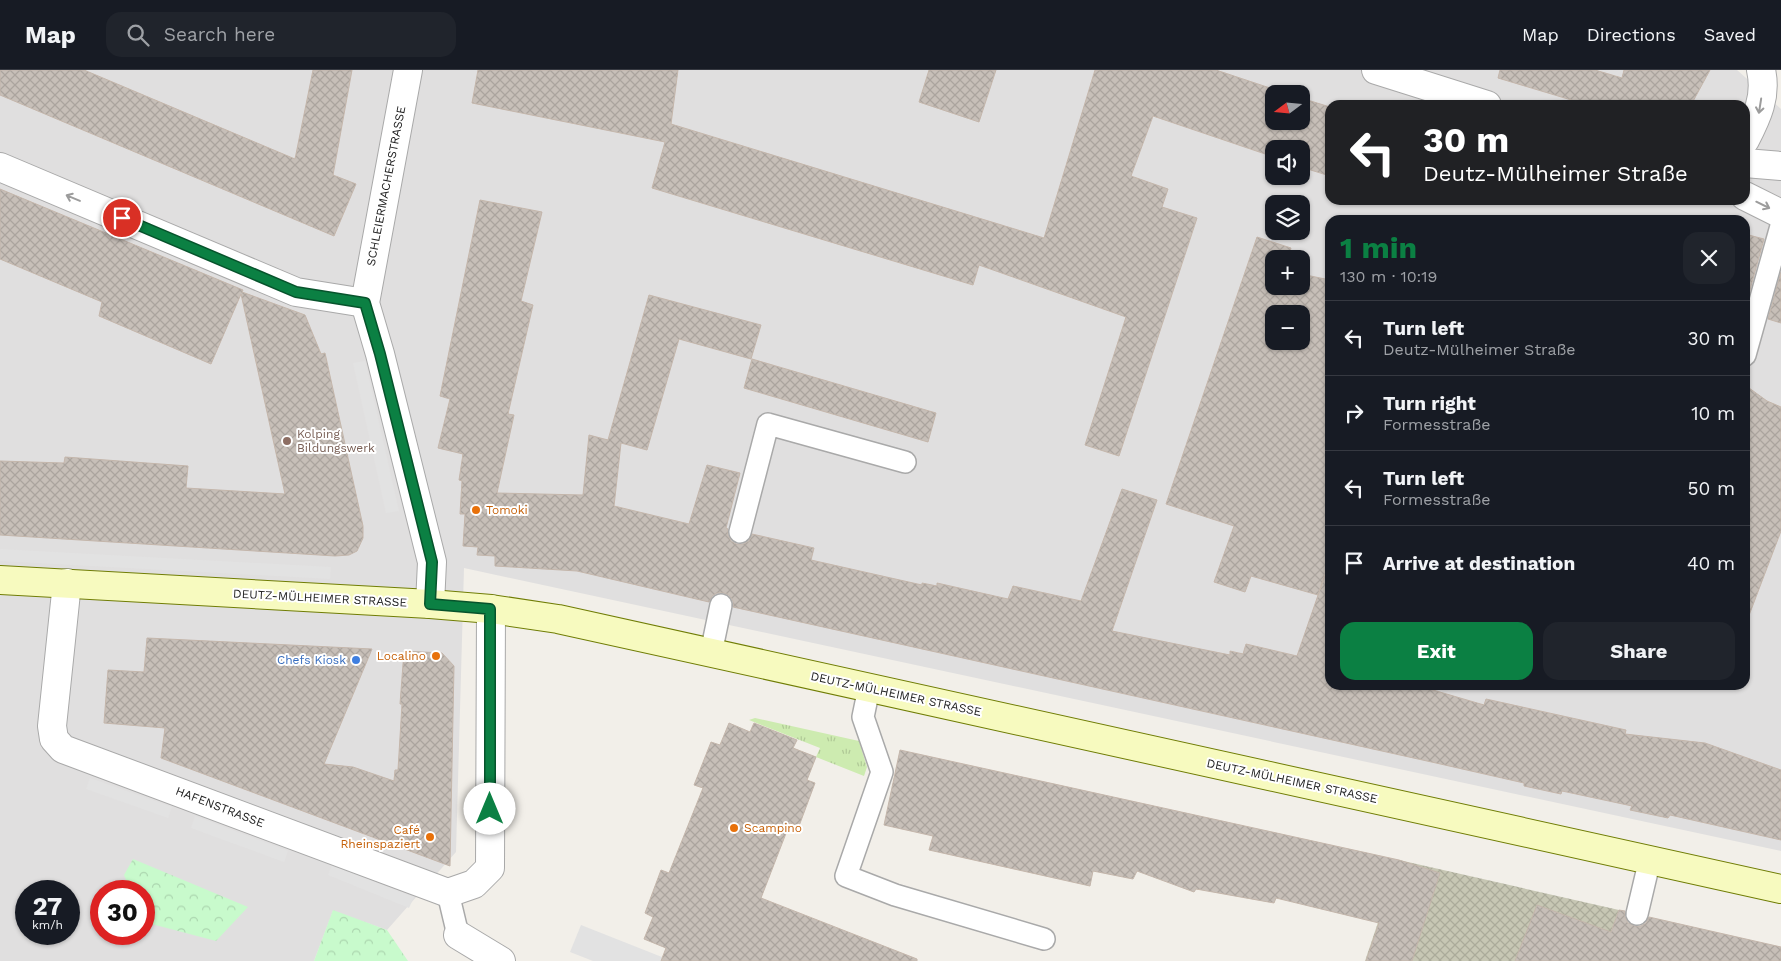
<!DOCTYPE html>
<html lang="en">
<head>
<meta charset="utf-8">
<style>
  :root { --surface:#171b24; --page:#20242c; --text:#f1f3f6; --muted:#9ea1a6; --line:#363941; --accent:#0b8043 }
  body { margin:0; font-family:"Work Sans",sans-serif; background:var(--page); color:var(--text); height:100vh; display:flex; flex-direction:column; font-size:19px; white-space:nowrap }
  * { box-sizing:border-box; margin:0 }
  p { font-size:16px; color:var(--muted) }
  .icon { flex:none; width:28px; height:28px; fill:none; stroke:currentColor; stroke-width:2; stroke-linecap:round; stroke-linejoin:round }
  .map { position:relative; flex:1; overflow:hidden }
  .side { position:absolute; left:1325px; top:145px; width:425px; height:475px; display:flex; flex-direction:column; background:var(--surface); border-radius:15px; box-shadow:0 1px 4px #0004 }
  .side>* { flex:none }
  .guide { position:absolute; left:1325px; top:30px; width:425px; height:105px; border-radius:15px; box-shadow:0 1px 4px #0004; background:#202124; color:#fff; overflow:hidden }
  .needle { width:32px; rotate:254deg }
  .fabs { position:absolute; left:1265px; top:15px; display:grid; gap:10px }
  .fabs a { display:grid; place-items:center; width:45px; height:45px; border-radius:10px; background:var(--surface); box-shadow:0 1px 4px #0004; font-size:25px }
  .speed { position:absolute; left:15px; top:810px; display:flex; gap:10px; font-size:25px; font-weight:700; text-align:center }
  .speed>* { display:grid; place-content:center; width:65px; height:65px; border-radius:50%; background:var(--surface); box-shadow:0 1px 4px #0004; line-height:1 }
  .speed small { font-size:12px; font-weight:400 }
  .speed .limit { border:8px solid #d22; background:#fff; color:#111 }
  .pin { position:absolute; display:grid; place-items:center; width:42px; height:42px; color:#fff; margin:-21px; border:2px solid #fff; border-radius:50%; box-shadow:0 1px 5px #0007 }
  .me { position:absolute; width:55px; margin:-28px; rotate:0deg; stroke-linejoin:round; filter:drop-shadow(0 0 4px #0008) }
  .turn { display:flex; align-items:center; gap:18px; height:105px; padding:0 15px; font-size:22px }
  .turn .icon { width:65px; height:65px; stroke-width:2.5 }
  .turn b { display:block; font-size:35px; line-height:42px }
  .round { display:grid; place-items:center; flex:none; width:52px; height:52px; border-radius:15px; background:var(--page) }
  .headline { display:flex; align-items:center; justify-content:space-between; height:85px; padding:0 15px }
  h1 { font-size:30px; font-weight:700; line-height:38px; color:var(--accent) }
  .action { display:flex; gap:10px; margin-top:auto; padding:10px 15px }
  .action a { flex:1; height:58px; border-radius:15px; background:var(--accent); color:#fff; font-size:20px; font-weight:700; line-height:58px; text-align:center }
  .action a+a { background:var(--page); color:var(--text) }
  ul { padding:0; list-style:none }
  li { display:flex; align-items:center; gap:15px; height:75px; padding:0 15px; border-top:1px solid var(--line) }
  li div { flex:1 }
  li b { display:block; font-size:19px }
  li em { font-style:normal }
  header { display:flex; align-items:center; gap:30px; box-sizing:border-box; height:70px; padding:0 25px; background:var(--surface); border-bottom:1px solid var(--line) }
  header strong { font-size:24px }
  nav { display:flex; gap:28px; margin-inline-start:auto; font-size:18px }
  .search { width:350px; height:45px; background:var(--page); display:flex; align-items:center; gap:12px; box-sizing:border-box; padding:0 18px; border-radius:15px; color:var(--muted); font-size:19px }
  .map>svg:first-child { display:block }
</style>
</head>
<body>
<header>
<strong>Map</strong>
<div class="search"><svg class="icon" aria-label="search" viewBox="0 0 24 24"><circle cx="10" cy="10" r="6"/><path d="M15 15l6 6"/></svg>Search here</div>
<nav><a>Map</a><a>Directions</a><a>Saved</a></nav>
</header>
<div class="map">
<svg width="1781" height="891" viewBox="0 0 1781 891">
  <defs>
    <pattern id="construction-cross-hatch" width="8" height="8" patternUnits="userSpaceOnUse" patternTransform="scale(1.25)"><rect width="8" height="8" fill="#c7c7b4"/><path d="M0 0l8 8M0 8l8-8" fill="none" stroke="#abab9a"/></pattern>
    <pattern id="grass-tufts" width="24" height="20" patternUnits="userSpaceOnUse" patternTransform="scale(1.25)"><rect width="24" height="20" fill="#cdebb0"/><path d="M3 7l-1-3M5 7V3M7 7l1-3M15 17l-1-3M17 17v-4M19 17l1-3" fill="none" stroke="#b0c997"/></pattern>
    <pattern id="park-crowns" width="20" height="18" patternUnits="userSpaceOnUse" patternTransform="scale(1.25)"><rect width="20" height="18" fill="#c8facc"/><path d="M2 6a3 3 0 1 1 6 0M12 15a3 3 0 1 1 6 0" fill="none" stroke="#acd6af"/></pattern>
    <pattern id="building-cross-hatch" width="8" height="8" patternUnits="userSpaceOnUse" patternTransform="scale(1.25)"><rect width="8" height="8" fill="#c7bfb8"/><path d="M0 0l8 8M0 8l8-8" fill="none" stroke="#aba49e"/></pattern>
  </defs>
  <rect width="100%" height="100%" fill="#f2efe9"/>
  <path fill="#e0dfdf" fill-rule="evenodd" d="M0 0H1737L1781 39V781L464 498 456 782 387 860 333 841 314 891H0ZM1274 24H1301V51H1274ZM1330 35H1745V130H1330ZM1274 79H1301V106H1274ZM1274 134H1301V161H1274ZM1330 150H1745V615H1330ZM1274 189H1301V216H1274ZM1274 244H1301V271H1274ZM26 821H69V864H26ZM101 821H144V864H101Z"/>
  <polygon fill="url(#construction-cross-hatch)" points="1399,790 1619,840 1600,891 1365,891"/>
  <polygon fill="url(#grass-tufts)" points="755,648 859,671 867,697 864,706 816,687 820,678 749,650"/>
  <g fill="url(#park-crowns)">
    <polygon points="133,789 248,837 216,871 144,852 144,821 131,821 124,805"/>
    <polygon points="333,840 387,860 408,891 314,891"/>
  </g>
  <g fill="#e2e2e2">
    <polygon points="365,291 399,441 386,443 353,293"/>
    <polygon points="0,479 331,497 330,509 0,491"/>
    <polygon points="90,708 172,737 168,748 86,719"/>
    <polygon points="195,746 288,781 284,792 191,758"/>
    <polygon points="332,795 414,827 409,838 328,805"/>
    <polygon points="581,855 672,891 593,891 570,882"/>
  </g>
  <g fill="url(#building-cross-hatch)" stroke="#c4b6ab" fill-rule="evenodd">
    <polygon points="0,0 84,0 295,89 313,0 352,0 333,105 356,114 334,166 0,25"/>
    <polygon points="478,0 678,0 671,54 1044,168 1095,0 1216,0 1288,24 1274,24 1274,51 1301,51 1301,28 1330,37 1330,106 1301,97 1301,79 1274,79 1274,87 1153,46 1131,106 1168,119 1162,137 1197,148 1119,386 1085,375 1126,247 979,195 973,215 652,118 665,72 472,33"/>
    <polygon points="929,0 996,0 979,52 919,32"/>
    <polygon points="1500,0 1595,0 1622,8 1624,0 1710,0 1691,35 1588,35 1498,8"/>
    <polygon points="0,119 243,220 242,222 305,245 321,284 325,283 363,456 363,468 357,481 349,485 335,486 0,465 0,391 64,393 65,387 188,396 186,418 285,424 241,224 211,294 99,246 102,232 0,189"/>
    <polygon points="480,130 542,142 521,231 533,235 508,344 514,345 497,423 583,425 589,365 608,370 649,225 761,255 751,289 679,269 647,380 621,373 614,436 689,454 707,395 740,403 726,458 728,459 728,465 731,471 736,474 743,474 749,471 752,464 814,478 811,490 922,515 922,513 937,516 937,513 1008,529 1013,516 1081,531 1122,419 1157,430 1112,561 1230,585 1230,581 1243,584 1246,574 1297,586 1325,505 1330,506 1330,615 1416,615 1484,635 1486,629 1626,660 1625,664 1705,673 1781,700 1781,770 1670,745 1668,748 1630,740 1632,736 1562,721 1561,724 1524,716 1524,713 1436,693 733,537 733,531 729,525 724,523 717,523 712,526 709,532 577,501 495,496 495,486 477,485 478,477 463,476 465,444 460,444 462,411 459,410 463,384 438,378 450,329 440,326"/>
    <polygon points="1745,164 1764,169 1745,238"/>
    <path d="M1257 167 1291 178 1288 189H1274V216H1301V204L1330 210V489L1318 525 1251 506 1245 522 1214 512 1234 456 1166 434ZM1274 244H1301V271H1274Z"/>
    <polygon points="1781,202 1781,253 1768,249"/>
    <polygon points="752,289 936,343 928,372 744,318"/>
    <polygon points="1745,315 1767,331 1781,337 1781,461 1748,548 1745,548"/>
    <polygon points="147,568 372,579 324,694 353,697 394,711 395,700 398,700 402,634 400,634 404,581 442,583 454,596 450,796 161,688 165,658 104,653 108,600 144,602"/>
    <polygon points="729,653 750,662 754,653 797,670 793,678 816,687 807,710 815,713 799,756 790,753 761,828 917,889 917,891 661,891 666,878 644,869 653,847 645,843 661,800 669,803 703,718 694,715 711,672 720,675"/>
    <polygon points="900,680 1399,790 1440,803 1412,891 1366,891 1379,853 1276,828 1274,833 1196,819 1194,822 1137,801 1133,809 1093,801 1090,816 929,780 933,766 884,755"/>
    <polygon points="1537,835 1611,862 1619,840 1625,841 1625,847 1628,853 1635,856 1641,856 1646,853 1649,847 1781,877 1781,891 1515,891"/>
  </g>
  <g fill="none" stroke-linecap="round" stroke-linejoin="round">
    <defs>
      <g id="lane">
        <polyline points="1745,285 1781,156"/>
        <polyline points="740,462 768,354 905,392"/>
        <polyline points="711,583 721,535"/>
        <polyline points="869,618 863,647 882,702 846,806 895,825 1044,869"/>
        <polyline points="448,823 458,865"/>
        <polyline points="1637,844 1650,789"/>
      </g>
      <g id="street">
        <polyline points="408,0 365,233 380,284 432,492 430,534"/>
        <polyline points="1376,0 1487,35"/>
        <path d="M1745 70C1757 47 1767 26 1761 0"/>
        <polyline points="1745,93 1781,96"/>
        <polyline points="0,97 296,222 365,233"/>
        <polyline points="1745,126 1781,144"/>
        <polyline points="67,513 52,656 54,669 63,679 448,823 474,814 490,798 491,539"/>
        <polyline points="458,865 501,891"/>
      </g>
      <polyline id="secondary" points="0,510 430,534 491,539 558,549 1781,819"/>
    </defs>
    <use href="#lane" stroke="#a9a9a9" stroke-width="24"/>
    <use href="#street" stroke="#a9a9a9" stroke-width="30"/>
    <use href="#secondary" stroke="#707d05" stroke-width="30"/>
    <use href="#lane" stroke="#fff" stroke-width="21"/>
    <use href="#street" stroke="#fff" stroke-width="28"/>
    <use href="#secondary" stroke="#f7fabf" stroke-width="28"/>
  </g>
  <defs><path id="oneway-shaft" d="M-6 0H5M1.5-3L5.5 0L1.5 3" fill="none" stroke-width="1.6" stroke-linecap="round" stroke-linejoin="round" transform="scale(1.25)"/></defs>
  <g stroke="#9c9c9c">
    <use href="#oneway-shaft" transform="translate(1760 36) rotate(99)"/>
    <use href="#oneway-shaft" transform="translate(73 128) rotate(-157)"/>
    <use href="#oneway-shaft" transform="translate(1763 135) rotate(26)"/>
  </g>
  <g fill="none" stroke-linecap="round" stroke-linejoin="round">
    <defs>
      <polyline id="route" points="122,148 296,222 365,233 380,284 432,492 430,534 490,539 490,739"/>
    </defs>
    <use href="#route" stroke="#07532c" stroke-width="12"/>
    <use href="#route" stroke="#0b8043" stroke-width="9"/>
  </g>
  <circle fill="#8d6e63" stroke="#fff" stroke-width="2" cx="287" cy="371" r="5"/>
  <g fill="#e8710a" stroke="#fff" stroke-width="2">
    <circle cx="476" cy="440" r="5"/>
    <circle cx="436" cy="586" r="5"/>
    <circle cx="734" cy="758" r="5"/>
    <circle cx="430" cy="767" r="5"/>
  </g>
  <circle fill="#3f7fe0" stroke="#fff" stroke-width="2" cx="356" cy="590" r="5"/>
  <g text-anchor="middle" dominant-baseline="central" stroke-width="4" stroke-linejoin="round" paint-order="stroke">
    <g font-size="12" fill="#222" stroke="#fff">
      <text transform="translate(386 116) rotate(-79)">SCHLEIERMACHERSTRASSE</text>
      <text transform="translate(320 528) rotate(3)">DEUTZ-MÜLHEIMER STRASSE</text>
      <text transform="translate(896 624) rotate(12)">DEUTZ-MÜLHEIMER STRASSE</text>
      <text transform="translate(1292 711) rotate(12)">DEUTZ-MÜLHEIMER STRASSE</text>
      <text transform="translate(220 737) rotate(21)">HAFENSTRASSE</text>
    </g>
    <g font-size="12" fill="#785e54" stroke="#fff" text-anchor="start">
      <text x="297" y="364">Kolping<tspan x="297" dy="14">Bildungswerk</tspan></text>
    </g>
    <g font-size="12" fill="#c56008" stroke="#fff" text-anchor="start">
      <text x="486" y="440">Tomoki</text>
      <text x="426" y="586" text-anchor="end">Localino</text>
      <text x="744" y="758">Scampino</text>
      <text x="420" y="760" text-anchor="end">Café<tspan x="420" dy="14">Rheinspaziert</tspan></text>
    </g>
    <g font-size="12" fill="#366cbe" stroke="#fff" text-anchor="end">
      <text x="346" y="590">Chefs Kiosk</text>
    </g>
  </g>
</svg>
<div class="fabs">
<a><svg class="needle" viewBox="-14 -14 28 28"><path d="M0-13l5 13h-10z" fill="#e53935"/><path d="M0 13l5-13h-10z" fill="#9ea1a6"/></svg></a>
<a><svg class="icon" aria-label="sound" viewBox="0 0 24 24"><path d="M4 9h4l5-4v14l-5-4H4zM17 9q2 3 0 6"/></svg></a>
<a><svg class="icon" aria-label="layers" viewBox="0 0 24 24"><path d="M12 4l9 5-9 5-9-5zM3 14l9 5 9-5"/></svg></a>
<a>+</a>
<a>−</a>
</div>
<div class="speed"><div>27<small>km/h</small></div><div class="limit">30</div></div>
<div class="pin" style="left:122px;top:148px;background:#d93025"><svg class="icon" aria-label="arrive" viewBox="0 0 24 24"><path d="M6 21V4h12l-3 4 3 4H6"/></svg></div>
<svg class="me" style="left:490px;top:739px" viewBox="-20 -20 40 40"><circle r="19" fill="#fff"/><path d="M0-13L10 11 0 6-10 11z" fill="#0b8043"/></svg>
<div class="guide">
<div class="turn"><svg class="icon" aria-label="left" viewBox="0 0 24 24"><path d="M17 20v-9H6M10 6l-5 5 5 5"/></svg><div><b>30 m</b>Deutz-Mülheimer Straße</div></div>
</div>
<section class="side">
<div class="headline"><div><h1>1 min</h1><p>130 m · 10:19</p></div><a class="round"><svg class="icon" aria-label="close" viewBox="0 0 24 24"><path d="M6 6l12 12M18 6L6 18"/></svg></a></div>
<ul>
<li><svg class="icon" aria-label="left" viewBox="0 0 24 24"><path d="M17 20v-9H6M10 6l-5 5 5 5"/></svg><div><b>Turn left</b><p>Deutz-Mülheimer Straße</p></div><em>30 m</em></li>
<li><svg class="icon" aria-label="right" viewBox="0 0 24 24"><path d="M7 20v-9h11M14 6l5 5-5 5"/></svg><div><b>Turn right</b><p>Formesstraße</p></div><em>10 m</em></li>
<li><svg class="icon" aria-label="left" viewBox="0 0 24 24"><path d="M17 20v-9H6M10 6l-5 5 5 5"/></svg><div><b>Turn left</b><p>Formesstraße</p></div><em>50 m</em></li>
<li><svg class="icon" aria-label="arrive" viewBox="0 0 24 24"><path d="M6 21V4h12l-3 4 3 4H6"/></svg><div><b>Arrive at destination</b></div><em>40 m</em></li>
</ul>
<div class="action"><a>Exit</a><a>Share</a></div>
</section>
</div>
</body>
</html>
